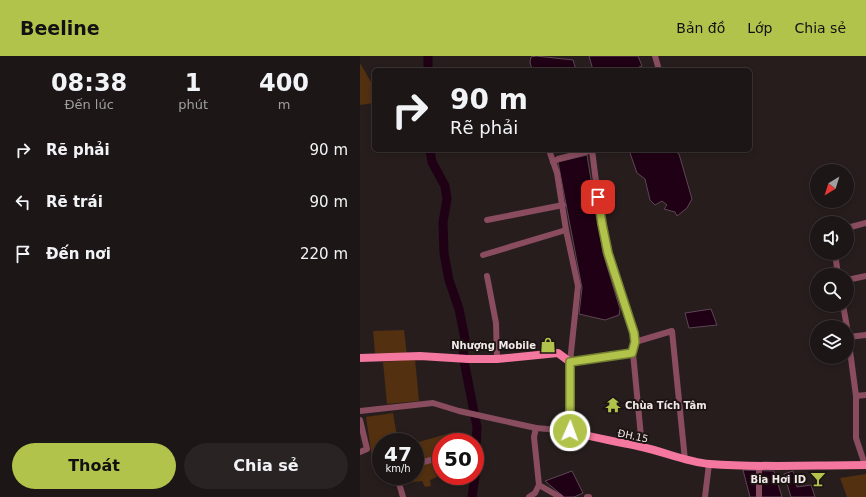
<!DOCTYPE html>
<html lang="vi">
<head>
<meta charset="utf-8">
<style>
  :root { --surface:#1d1616; --page:#2a2323; --text:#f1f3f6; --muted:#a09fa1; --line:#3b3535; --accent:#b2c34c }
  body { margin:0; font-family:"DejaVu Sans",sans-serif; background:var(--page); color:var(--text); height:100vh; display:flex; flex-direction:column; font-size:15px; white-space:nowrap }
  * { box-sizing:border-box; margin:0 }
  p { font-size:13px; color:var(--muted) }
  .icon { flex:none; width:22px; height:22px; fill:none; stroke:currentColor; stroke-width:2; stroke-linecap:round; stroke-linejoin:round }
  .map { position:relative; flex:1; overflow:hidden }
  .drawer { display:flex; flex-direction:column; background:var(--surface); width:360px }
  .drawer>* { flex:none }
  .guide { position:absolute; left:12px; top:12px; width:380px; height:84px; border-radius:6px; box-shadow:0 2px 6px #0003,0 0 0 1px var(--line); background:#1d1616; color:var(--text); overflow:hidden }
  .needle { width:26px; rotate:218deg }
  .controls { position:absolute; left:450px; top:108px; display:grid; gap:8px }
  .controls a { display:grid; place-items:center; width:44px; height:44px; border-radius:50%; background:var(--surface); box-shadow:0 2px 6px #0003,0 0 0 1px var(--line); font-size:20px }
  .speed { position:absolute; left:12px; top:377px; display:flex; gap:8px; font-size:20px; font-weight:700; text-align:center }
  .speed>* { display:grid; place-content:center; width:52px; height:52px; border-radius:50%; background:var(--surface); box-shadow:0 2px 6px #0003,0 0 0 1px var(--line); line-height:1 }
  .speed small { font-size:10px; font-weight:400 }
  .speed .limit { border:6px solid #d22; background:#fff; color:#111 }
  .pin { position:absolute; display:grid; place-items:center; width:34px; height:34px; color:#fff; margin:-17px; border-radius:8px; box-shadow:0 2px 6px #0006 }
  .me { position:absolute; width:44px; margin:-22px; rotate:2deg; stroke-linejoin:round; filter:drop-shadow(0 0 3px #0008) }
  .turn { display:flex; align-items:center; gap:14px; height:84px; padding:0 12px; font-size:18px }
  .turn .icon { width:52px; height:52px; stroke-width:2.5 }
  .turn b { display:block; font-size:28px; line-height:34px }
  .eta { display:flex; justify-content:space-evenly; align-items:center; height:68px; text-align:center }
  .eta b { font-size:24px; font-weight:700; line-height:28px }
  .cta { display:flex; gap:8px; margin-top:auto; padding:8px 12px }
  .cta a { flex:1; height:46px; border-radius:24px; background:var(--accent); color:#111; font-size:16px; font-weight:700; line-height:46px; text-align:center }
  .cta a+a { background:var(--page); color:var(--text) }
  ul { padding:0; list-style:none }
  li { display:flex; align-items:center; gap:12px; height:52px; padding:0 12px }
  li div { flex:1 }
  li b { display:block; font-size:15px }
  li em { font-style:normal }
  header { display:flex; align-items:center; gap:24px; box-sizing:border-box; height:56px; padding:0 20px; background:var(--accent); color:#111 }
  header strong { font-size:19px }
  nav { display:flex; gap:22px; margin-inline-start:auto; font-size:14px }
  main { display:flex; flex:1; min-height:0 }
  .map>svg:first-child { display:block }
</style>
</head>
<body>
<header>
<strong>Beeline</strong>
<nav><a>Bản đồ</a><a>Lớp</a><a>Chia sẻ</a></nav>
</header>
<main>
<section class="drawer">
<div class="eta">
<div><b>08:38</b><p>Đến lúc</p></div>
<div><b>1</b><p>phút</p></div>
<div><b>400</b><p>m</p></div>
</div>
<ul>
<li><svg class="icon" aria-label="right" viewBox="0 0 24 24"><path d="M7 20v-9h11M14 6l5 5-5 5"/></svg><div><b>Rẽ phải</b></div><em>90 m</em></li>
<li><svg class="icon" aria-label="left" viewBox="0 0 24 24"><path d="M17 20v-9H6M10 6l-5 5 5 5"/></svg><div><b>Rẽ trái</b></div><em>90 m</em></li>
<li><svg class="icon" aria-label="arrive" viewBox="0 0 24 24"><path d="M6 21V4h12l-3 4 3 4H6"/></svg><div><b>Đến nơi</b></div><em>220 m</em></li>
</ul>
<div class="cta"><a>Thoát</a><a>Chia sẻ</a></div>
</section>
<div class="map">
<svg width="506" height="441" viewBox="0 0 506 441">
  <rect width="100%" height="100%" fill="#271d1d"/>
  <g fill="#533010">
    <polygon points="0,7 14,31 14,47 0,49"/>
    <polygon points="44,274 47,299 15,297 13,275"/>
    <polygon points="55,303 59,345 27,348 23,306"/>
    <polygon points="33,357 38,386 21,386 21,409 12,402 6,361"/>
    <polygon points="94,376 97,386 81,386 81,413 75,414 77,421 70,424 71,430 65,431 62,425 47,427 37,420 55,420 55,387"/>
    <polygon points="506,418 506,441 487,441 480,422"/>
  </g>
  <g fill="#1f0014" stroke="#5e4654">
    <polygon points="176,0 213,4 216,14 172,14 170,6 171,1"/>
    <polygon points="229,0 278,0 282,10 279,11 278,14 233,14"/>
    <polygon points="269,94 313,94 319,98 332,143 327,152 317,160 315,156 304,153 307,149 302,145 295,149 290,144 285,123 277,117"/>
    <polygon points="227,99 243,197 260,253 259,259 245,264 219,258 222,232 198,106"/>
    <polygon points="351,253 357,269 329,272 325,257"/>
    <polygon points="383,414 414,415 422,441 390,441"/>
    <polygon points="212,415 223,437 214,441 204,441 185,425"/>
    <polygon points="433,415 437,431 451,429 455,441 431,441 424,418"/>
  </g>
  <g fill="none" stroke-linecap="round" stroke-linejoin="round">
    <g stroke="#1f0014" stroke-width="9">
      <polyline points="68,14 68,0"/>
      <polyline points="70,94 72,106 85,130 87,143 83,166 84,197 89,224 99,253 105,283 103,300 117,371 115,417"/>
      <polyline points="112,441 115,420"/>
    </g>
    <g stroke="#894d5f" stroke-width="6">
      <polyline points="295,0 299,14"/>
      <polyline points="189,94 197,117 206,174 218,230 210,306 273,297"/>
      <polyline points="232,94 240,157 245,183 274,277 275,286 273,297 282,391"/>
      <polyline points="193,106 198,103 233,94"/>
      <polyline points="127,164 203,149"/>
      <polyline points="487,172 506,167"/>
      <polyline points="475,197 478,219"/>
      <polyline points="123,199 206,174"/>
      <polyline points="127,220 136,267 137,303"/>
      <polyline points="487,224 506,220"/>
      <polyline points="483,249 487,271"/>
      <polyline points="487,272 496,340 496,382 505,409"/>
      <polyline points="488,281 506,279"/>
      <polyline points="275,286 312,275 325,404"/>
      <polyline points="496,340 506,339"/>
      <polyline points="0,355 73,347 99,355 176,372"/>
      <polyline points="0,364 7,393 0,396"/>
      <polyline points="55,408 71,404"/>
      <polyline points="37,420 43,441"/>
      <polyline points="179,429 200,441"/>
      <polyline points="169,441 175,437 179,429 174,381 176,372 210,375"/>
      <polyline points="227,441 229,441"/>
      <polyline points="345,441 349,408"/>
      <polyline points="399,441 399,410"/>
    </g>
    <path stroke="#f4779f" stroke-width="8" d="M0 302 60 300 108 303H137L198 297 210 306V375C234 382 258 386 282 391 305 396 326 406 350 408 402 412 454 409 506 409"/>
  </g>
  <g fill="none" stroke-linecap="round" stroke-linejoin="round">
    <defs>
      <polyline id="route" points="210,375 210,306 272,297 275,286 274,277 248,197 242,168 238,141"/>
    </defs>
    <use href="#route" stroke="#747f31" stroke-width="10"/>
    <use href="#route" stroke="#b2c34c" stroke-width="7"/>
  </g>
  <defs>
    <symbol id="shop-bare" viewBox="-9 -9 18 18"><path d="M-5-2.5h2.3a2.7 3.5 0 0 1 5.4 0H5L5.5 6h-11ZM-1.5-2.5h3a1.5 2.3 0 0 0-3 0Z" fill="#b2c34c" stroke="#1d1414" stroke-width="2.5" paint-order="stroke"/></symbol>
    <symbol id="temple-bare" viewBox="-9 -9 18 18"><path d="M0-6L5-2H3V0L6.5 2.5H4V6H1.5V3h-3V6H-4V2.5H-6.5L-3 0V-2H-5Z" fill="#b2c34c" stroke="#1d1414" stroke-width="2.5" paint-order="stroke"/></symbol>
    <symbol id="bar-bare" viewBox="-9 -9 18 18"><path d="M-6-5H6L.8 .8V4.5H3.5V6h-7V4.5H-.8V.8Z" fill="#b2c34c" stroke="#1d1414" stroke-width="2.5" paint-order="stroke"/></symbol>
  </defs>
  <g fill-rule="evenodd">
    <use href="#shop-bare" x="177" y="278" width="22" height="22"/>
    <use href="#temple-bare" x="242" y="338" width="22" height="22"/>
    <use href="#bar-bare" x="447" y="412" width="22" height="22"/>
  </g>
  <g text-anchor="middle" dominant-baseline="central" stroke-width="4" stroke-linejoin="round" paint-order="stroke">
    <g font-size="10" font-weight="bold" fill="#f1eae9" stroke="#1d1414" text-anchor="end">
      <text x="176" y="289">Nhượng Mobile</text>
      <text x="265" y="349" text-anchor="start">Chùa Tích Tâm</text>
      <text x="446" y="423">Bia Hơi ID</text>
    </g>
    <g font-size="10" fill="#f1eae9" stroke="#1d1414">
      <text transform="translate(273 380) rotate(12)">ĐH.15</text>
    </g>
  </g>
</svg>
<div class="controls">
<a><svg class="needle" viewBox="-14 -14 28 28"><path d="M0-13l5 13h-10z" fill="#e53935"/><path d="M0 13l5-13h-10z" fill="#a09fa1"/></svg></a>
<a><svg class="icon" aria-label="sound" viewBox="0 0 24 24"><path d="M4 9h4l5-4v14l-5-4H4zM17 9q2 3 0 6"/></svg></a>
<a><svg class="icon" aria-label="search" viewBox="0 0 24 24"><circle cx="10" cy="10" r="6"/><path d="M15 15l6 6"/></svg></a>
<a><svg class="icon" aria-label="layers" viewBox="0 0 24 24"><path d="M12 4l9 5-9 5-9-5zM3 14l9 5 9-5"/></svg></a>
</div>
<div class="speed"><div>47<small>km/h</small></div><div class="limit">50</div></div>
<div class="pin" style="left:238px;top:141px;background:#d93025"><svg class="icon" aria-label="arrive" viewBox="0 0 24 24"><path d="M6 21V4h12l-3 4 3 4H6"/></svg></div>
<svg class="me" style="left:210px;top:375px" viewBox="-20 -20 40 40"><circle r="17" fill="#b2c34c" stroke="#fff" stroke-width="3"/><path d="M0-11L8 9 0 5-8 9z" fill="#fff"/></svg>
<div class="guide">
<div class="turn"><svg class="icon" aria-label="right" viewBox="0 0 24 24"><path d="M7 20v-9h11M14 6l5 5-5 5"/></svg><div><b>90 m</b>Rẽ phải</div></div>
</div>
</div>
</main>
</body>
</html>
